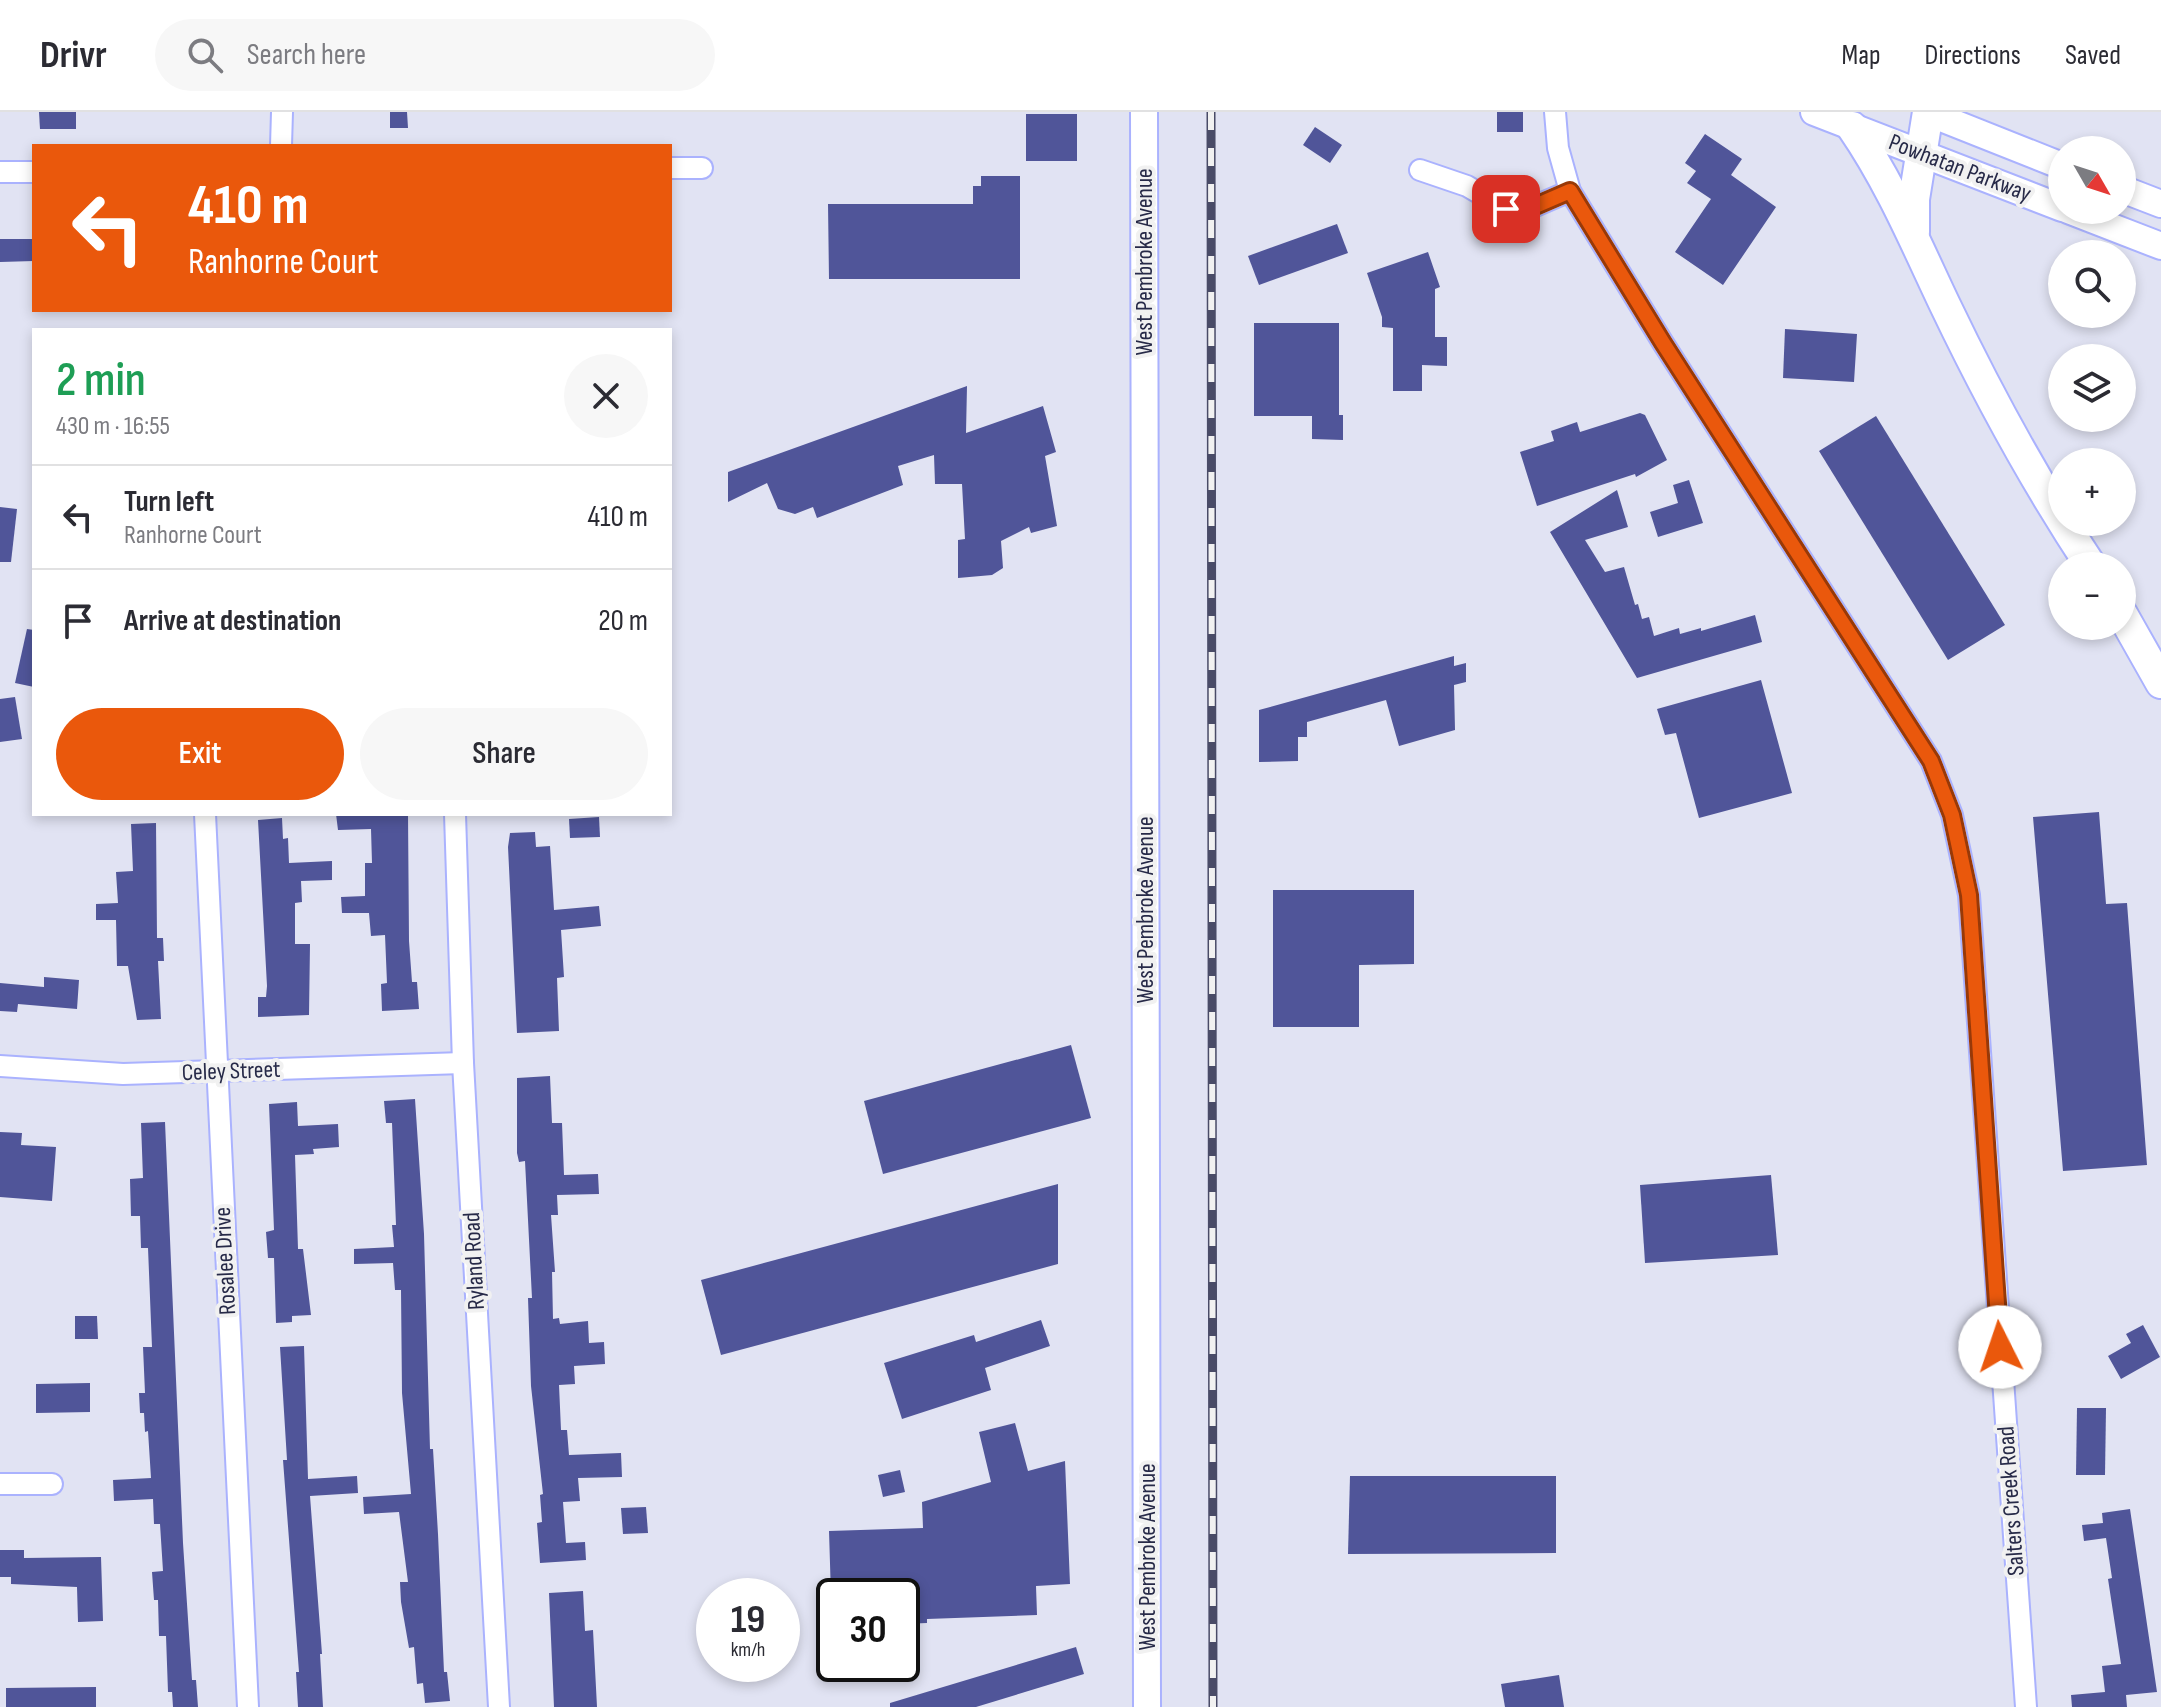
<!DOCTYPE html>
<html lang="en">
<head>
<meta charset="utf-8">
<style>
  :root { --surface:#fff; --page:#f7f7f7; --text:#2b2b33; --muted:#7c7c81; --line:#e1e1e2; --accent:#ea580c }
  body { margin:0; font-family:"Sofia Sans Condensed",sans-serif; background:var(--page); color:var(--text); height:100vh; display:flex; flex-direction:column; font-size:30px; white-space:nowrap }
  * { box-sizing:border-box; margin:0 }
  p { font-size:26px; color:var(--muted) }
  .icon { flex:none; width:44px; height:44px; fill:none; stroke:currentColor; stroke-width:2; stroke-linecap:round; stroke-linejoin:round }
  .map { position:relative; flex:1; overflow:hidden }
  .panel { position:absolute; left:32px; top:216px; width:640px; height:488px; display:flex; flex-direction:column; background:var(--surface); border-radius:0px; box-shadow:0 4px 12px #0003 }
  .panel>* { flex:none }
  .top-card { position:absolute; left:32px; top:32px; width:640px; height:168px; border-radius:0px; box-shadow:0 4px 12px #0003; background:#ea580c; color:#fff; overflow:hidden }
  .needle { width:52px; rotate:129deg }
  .tools { position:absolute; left:2048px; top:24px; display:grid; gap:16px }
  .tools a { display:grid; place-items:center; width:88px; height:88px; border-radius:50%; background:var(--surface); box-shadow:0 4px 12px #0003; font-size:40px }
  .speed { position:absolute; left:696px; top:1466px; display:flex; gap:16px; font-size:40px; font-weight:700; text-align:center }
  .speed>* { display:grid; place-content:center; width:104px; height:104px; border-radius:50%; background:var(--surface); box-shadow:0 4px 12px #0003; line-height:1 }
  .speed small { font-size:20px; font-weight:400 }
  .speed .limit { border:4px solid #111; border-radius:12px; background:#fff; color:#111 }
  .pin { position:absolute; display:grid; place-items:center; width:68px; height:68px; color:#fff; margin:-34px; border-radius:16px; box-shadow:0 4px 12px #0006 }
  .me { position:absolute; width:88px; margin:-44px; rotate:356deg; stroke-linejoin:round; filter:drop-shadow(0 0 6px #0008) }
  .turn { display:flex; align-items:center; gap:28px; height:168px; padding:0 24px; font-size:36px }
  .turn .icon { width:104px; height:104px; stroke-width:2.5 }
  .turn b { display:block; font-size:56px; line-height:68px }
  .round { display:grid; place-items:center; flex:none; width:84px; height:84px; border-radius:42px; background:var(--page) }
  .overview { display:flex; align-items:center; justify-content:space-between; height:136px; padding:0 24px }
  h1 { font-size:48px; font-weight:600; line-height:60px; color:#1e9e55 }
  .primary-button { display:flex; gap:16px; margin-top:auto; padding:16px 24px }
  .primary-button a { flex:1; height:92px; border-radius:48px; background:var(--accent); color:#fff; font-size:32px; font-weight:600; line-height:92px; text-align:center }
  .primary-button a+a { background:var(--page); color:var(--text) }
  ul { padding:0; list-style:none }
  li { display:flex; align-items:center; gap:24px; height:104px; padding:0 24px; border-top:2px solid var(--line) }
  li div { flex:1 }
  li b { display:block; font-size:30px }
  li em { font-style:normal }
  header { display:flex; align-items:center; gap:48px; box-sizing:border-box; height:112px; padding:0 40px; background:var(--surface); border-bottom:2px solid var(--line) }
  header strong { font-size:38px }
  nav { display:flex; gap:44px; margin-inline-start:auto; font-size:28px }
  .search { width:560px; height:72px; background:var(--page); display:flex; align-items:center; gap:20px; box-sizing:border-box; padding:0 28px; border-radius:44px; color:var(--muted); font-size:30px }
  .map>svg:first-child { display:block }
</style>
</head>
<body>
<header>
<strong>Drivr</strong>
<div class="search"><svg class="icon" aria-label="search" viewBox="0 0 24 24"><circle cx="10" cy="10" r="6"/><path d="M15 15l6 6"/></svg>Search here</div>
<nav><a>Map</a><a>Directions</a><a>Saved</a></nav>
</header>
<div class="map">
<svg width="2161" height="1595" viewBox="0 0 2161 1595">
  <rect width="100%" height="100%" fill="#e1e3f3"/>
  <g fill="#505599">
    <polygon points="39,0 76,0 76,17 40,17"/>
    <polygon points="390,0 407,0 408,16 390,16"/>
    <rect x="1497" y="0" width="26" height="20"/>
    <rect x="1026" y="2" width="51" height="47"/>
    <polygon points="1315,15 1342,33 1330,51 1303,33"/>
    <polygon points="1705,22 1742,47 1731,63 1776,95 1723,173 1675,140 1711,87 1687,71 1696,59 1685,51"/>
    <polygon points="981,64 1020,64 1020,167 829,167 828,92 973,92 973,74 981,74"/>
    <polygon points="1337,112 1348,141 1259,173 1248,144"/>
    <polygon points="0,127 34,127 34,149 0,150"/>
    <polygon points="1428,140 1440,175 1435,177 1435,225 1447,225 1447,254 1422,253 1422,279 1393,279 1393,216 1382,215 1382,205 1367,161"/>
    <polygon points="1254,211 1339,211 1339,303 1343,303 1343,328 1312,327 1312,304 1254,304"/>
    <polygon points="1785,217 1857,222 1854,270 1783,266"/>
    <polygon points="967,274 966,321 1043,294 1056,340 1045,344 1057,414 1031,421 1029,415 1001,429 1003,456 992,463 958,466 958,428 965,427 962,372 935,372 934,343 898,354 903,373 817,406 813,395 795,402 778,397 767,371 728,390 728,360"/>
    <polygon points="1640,301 1645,303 1667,348 1636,365 1635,362 1537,394 1520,340 1554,329 1551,319 1577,310 1580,320"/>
    <polygon points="1876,304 2005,513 1948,548 1819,339"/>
    <polygon points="1689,368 1703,411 1658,425 1650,400 1678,391 1673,373"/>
    <polygon points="1617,378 1628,415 1585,428 1605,460 1624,455 1635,493 1638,492 1642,507 1649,505 1654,524 1679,516 1680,522 1701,516 1701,519 1755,503 1762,530 1637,566 1550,420"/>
    <polygon points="0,395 17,397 11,450 0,450"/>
    <polygon points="27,517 34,518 34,575 15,571"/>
    <polygon points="1454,544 1454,554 1466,551 1466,570 1454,573 1455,618 1399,634 1386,588 1307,610 1307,625 1298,625 1298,649 1259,650 1259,598"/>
    <polygon points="1761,568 1792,681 1699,706 1676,621 1665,623 1657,597"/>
    <polygon points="15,585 22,627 0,630 0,587"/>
    <polygon points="2099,700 2106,792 2127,791 2147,1053 2063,1059 2033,705"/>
    <polygon points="336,702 408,702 409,829 412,870 417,870 419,897 382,899 381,872 387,871 385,823 371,824 369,801 342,801 341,785 365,784 365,751 372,751 371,717 338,718"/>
    <polygon points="599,705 600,725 570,726 569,707"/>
    <polygon points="282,706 283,727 288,726 289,751 332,749 332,768 301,769 302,790 295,791 295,832 310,832 309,903 258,905 258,885 266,885 267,874 258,708"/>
    <polygon points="156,711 157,826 163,826 164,849 158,849 161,907 137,908 128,854 117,854 116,808 96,808 96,792 118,791 116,760 133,759 131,712"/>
    <polygon points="535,720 536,735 550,734 554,798 599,794 601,814 561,818 564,865 557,866 559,919 517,921 508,735 510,721"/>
    <polygon points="1273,778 1414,778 1414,852 1359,853 1359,915 1273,915"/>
    <polygon points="44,865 79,868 77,897 18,892 17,900 0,899 0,871 44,875"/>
    <polygon points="1071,933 1091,1006 883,1062 864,989"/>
    <polygon points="550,964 552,1011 562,1011 564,1063 598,1062 599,1082 557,1083 558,1103 551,1103 555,1160 552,1160 553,1207 559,1206 560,1212 588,1209 589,1231 604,1230 605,1252 574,1254 575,1272 559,1273 561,1318 567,1318 569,1343 621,1341 622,1365 578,1366 580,1389 563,1390 566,1431 585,1430 586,1448 540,1451 537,1411 542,1410 540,1383 543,1382 531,1274 528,1186 532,1186 525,1049 519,1050 517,1041 517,966"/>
    <polygon points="415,987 424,1122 430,1337 433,1337 438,1422 444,1560 447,1560 450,1589 425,1591 423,1571 417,1572 414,1535 409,1536 401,1490 400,1470 408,1470 399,1400 364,1402 363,1385 411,1382 402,1281 401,1178 395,1178 393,1151 354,1152 354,1137 394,1135 392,1113 396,1113 392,1011 386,1011 384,989"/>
    <polygon points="297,990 298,1014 338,1012 339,1035 313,1037 314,1042 295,1043 298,1137 303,1137 311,1203 292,1204 292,1210 276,1211 274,1146 268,1146 266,1120 274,1118 269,992"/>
    <polygon points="165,1010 183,1431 192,1568 196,1568 198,1595 173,1595 172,1580 168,1580 166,1524 159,1524 158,1488 154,1488 152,1460 163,1459 160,1412 154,1412 153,1387 114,1389 113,1368 151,1366 148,1319 145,1320 144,1301 140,1301 139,1281 145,1281 143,1235 152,1235 148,1136 141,1136 140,1104 131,1104 130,1067 143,1066 141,1011"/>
    <polygon points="0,1020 22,1021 21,1033 56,1035 52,1089 0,1085"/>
    <polygon points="1771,1063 1778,1143 1645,1151 1640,1073"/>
    <polygon points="1058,1072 1058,1152 721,1243 701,1168"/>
    <polygon points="75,1204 97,1204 98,1227 75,1227"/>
    <polygon points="1041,1208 1050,1234 985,1256 991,1278 902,1307 884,1251 974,1223 976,1230"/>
    <polygon points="2143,1213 2160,1245 2121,1267 2108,1244 2131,1231 2126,1222"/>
    <polygon points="304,1234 308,1367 357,1364 358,1381 310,1384 322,1542 320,1542 323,1595 298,1595 296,1560 299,1560 283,1348 287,1348 280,1235"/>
    <polygon points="90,1271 90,1300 36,1301 36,1272"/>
    <polygon points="2077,1296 2106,1296 2105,1363 2076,1363"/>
    <polygon points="1015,1311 1028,1359 1065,1349 1070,1472 1036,1474 1037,1503 927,1507 927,1511 902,1512 902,1484 831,1484 829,1419 923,1416 922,1390 991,1370 979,1320"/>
    <polygon points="900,1358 905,1380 883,1385 878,1363"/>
    <polygon points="1350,1364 1556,1364 1556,1441 1348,1442"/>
    <polygon points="646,1395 648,1421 623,1422 621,1396"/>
    <polygon points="2130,1397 2157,1580 2126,1583 2127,1595 2072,1595 2071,1583 2105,1580 2102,1554 2121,1552 2108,1467 2112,1466 2106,1426 2084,1429 2082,1413 2103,1411 2102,1401"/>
    <polygon points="0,1438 24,1438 24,1446 101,1445 103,1509 78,1510 77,1475 11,1472 11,1465 0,1465"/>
    <polygon points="583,1479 585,1519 593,1518 597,1595 554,1595 549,1481"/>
    <polygon points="1076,1535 1084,1562 976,1595 890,1595 890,1591"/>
    <polygon points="1559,1563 1564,1595 1505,1595 1501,1572"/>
    <polygon points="96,1575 96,1595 6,1595 6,1576"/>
  </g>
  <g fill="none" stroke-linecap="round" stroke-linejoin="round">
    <defs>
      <g id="minor">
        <polyline points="1555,0 1558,36 1570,79 1663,231 1931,649 1952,703 1969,783 2026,1595"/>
        <polyline points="281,34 282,0"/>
        <polyline points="670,56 702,56"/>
        <polyline points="1420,58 1467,74 1506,97 1526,98 1570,79"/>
        <polyline points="0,60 34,60"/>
        <polyline points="205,702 248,1595"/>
        <polyline points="455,702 463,951 499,1595"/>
        <polyline points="0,954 123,962 463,951"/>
        <polyline points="0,1372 52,1372"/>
      </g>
      <g id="major">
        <polyline points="1144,0 1147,1595"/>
        <polyline points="1814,0 2062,96"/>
        <polyline points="1926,0 2062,54"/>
        <polyline points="2122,77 2161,92"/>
        <polyline points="2068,98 2161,134"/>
      </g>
      <g id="highway">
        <path d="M1852 15C1890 70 1916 132 1945 193 1988 283 2036 371 2091 454"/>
        <polyline points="1914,120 1914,87 1928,0"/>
        <polyline points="2122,502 2161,571"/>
      </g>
    </defs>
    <use href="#minor" stroke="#aab2fe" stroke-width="24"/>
    <use href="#major" stroke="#aab2fe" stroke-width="30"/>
    <use href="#highway" stroke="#aab2fe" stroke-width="34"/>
    <use href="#minor" stroke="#fff" stroke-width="20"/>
    <use href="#major" stroke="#fff" stroke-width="26"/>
    <use href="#highway" stroke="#fff" stroke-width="30"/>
    <defs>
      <polyline id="rail" points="1211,0 1213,1595"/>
    </defs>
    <use href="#rail" stroke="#494b67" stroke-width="9"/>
    <use href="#rail" stroke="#f1f1f1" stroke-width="6" stroke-dasharray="18" stroke-linecap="butt"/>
  </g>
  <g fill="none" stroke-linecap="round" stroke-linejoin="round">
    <defs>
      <polyline id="route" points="1506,97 1526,98 1570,79 1663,231 1931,649 1952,703 1969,783 2000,1235"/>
    </defs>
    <use href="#route" stroke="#983908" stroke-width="20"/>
    <use href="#route" stroke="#ea580c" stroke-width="14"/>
  </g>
  <g text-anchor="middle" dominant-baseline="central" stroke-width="8" stroke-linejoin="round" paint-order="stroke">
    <g font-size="24" fill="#272a48" stroke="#f1f1f1">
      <text transform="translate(1960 56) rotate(21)">Powhatan Parkway</text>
      <text transform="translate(1144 150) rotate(-90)">West Pembroke Avenue</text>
      <text transform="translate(1145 798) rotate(-90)">West Pembroke Avenue</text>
      <text transform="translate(231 959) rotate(-2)">Celey Street</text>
      <text transform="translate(225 1149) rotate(-93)">Rosalee Drive</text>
      <text transform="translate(474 1149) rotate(-93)">Ryland Road</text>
      <text transform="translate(2011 1389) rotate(-94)">Salters Creek Road</text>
      <text transform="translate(1147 1445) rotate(-90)">West Pembroke Avenue</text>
    </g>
  </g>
</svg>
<div class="tools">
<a><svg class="needle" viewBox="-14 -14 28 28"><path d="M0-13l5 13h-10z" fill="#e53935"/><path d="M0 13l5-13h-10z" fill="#7c7c81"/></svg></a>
<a><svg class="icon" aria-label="search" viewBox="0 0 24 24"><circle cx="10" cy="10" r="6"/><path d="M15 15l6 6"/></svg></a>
<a><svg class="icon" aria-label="layers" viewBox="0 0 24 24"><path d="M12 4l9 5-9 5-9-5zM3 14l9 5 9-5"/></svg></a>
<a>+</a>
<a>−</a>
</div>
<div class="speed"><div>19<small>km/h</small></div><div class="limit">30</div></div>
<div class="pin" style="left:1506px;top:97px;background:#d93025"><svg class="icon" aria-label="arrive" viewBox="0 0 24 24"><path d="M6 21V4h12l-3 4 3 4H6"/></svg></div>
<svg class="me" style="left:2000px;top:1235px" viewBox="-20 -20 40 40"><circle r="19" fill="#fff"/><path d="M0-13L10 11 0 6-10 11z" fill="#ea580c"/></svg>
<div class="top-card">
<div class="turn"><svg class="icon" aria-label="left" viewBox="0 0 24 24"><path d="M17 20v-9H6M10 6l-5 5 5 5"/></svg><div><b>410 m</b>Ranhorne Court</div></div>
</div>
<section class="panel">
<div class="overview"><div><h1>2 min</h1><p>430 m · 16:55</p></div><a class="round"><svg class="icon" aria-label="close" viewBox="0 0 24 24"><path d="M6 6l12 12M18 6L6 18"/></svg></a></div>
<ul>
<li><svg class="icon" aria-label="left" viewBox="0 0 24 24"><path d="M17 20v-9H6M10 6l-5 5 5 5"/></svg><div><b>Turn left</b><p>Ranhorne Court</p></div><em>410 m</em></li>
<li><svg class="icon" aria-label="arrive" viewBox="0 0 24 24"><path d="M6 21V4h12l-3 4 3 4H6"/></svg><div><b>Arrive at destination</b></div><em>20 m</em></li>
</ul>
<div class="primary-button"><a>Exit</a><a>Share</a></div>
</section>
</div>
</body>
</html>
